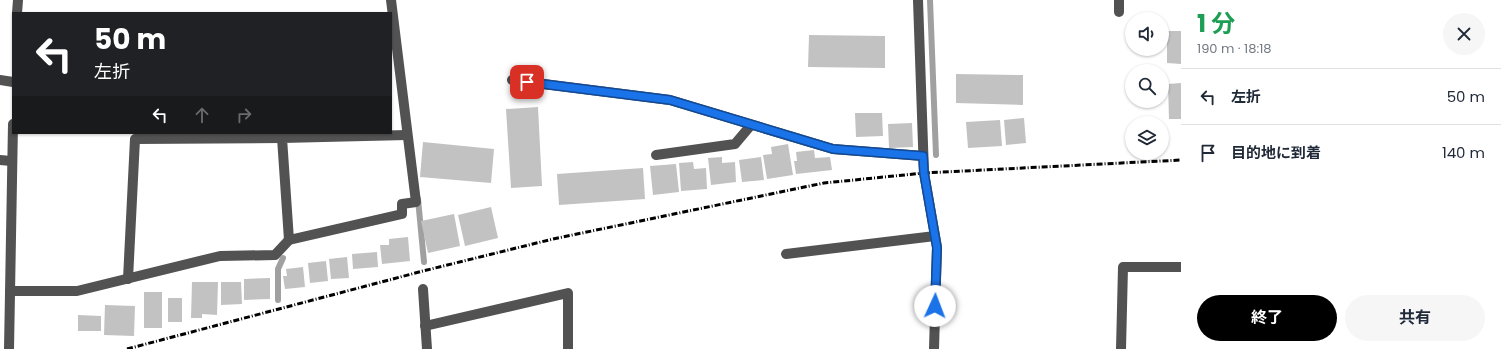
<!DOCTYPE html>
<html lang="ja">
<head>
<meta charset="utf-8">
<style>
  :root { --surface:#fff; --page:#f6f6f7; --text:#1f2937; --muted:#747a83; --line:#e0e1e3; --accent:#000 }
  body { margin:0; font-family:Poppins,"Noto Sans JP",sans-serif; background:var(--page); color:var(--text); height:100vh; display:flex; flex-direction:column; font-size:15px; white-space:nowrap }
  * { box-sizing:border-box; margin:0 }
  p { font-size:13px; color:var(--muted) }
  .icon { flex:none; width:22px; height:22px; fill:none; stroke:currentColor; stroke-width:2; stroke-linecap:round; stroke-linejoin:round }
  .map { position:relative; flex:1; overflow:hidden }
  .side { display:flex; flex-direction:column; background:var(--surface); width:320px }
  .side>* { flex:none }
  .banner { position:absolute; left:12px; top:12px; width:380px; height:122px; border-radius:0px; box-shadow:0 1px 3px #0004; background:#202124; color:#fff; overflow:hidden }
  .tools { position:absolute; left:1125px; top:12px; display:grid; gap:8px }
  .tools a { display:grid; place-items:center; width:44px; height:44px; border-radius:50%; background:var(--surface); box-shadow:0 1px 3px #0004; font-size:20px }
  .pin { position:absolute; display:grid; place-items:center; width:34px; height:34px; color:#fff; margin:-17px; border-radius:8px; box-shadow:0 2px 6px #0006 }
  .me { position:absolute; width:44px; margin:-22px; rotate:2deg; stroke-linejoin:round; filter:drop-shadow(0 0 3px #0008) }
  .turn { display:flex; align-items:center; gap:14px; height:84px; padding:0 16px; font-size:18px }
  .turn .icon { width:52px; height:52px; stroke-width:2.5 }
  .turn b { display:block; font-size:28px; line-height:34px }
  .lanes { display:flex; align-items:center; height:38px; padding:0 16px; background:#0003; justify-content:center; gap:20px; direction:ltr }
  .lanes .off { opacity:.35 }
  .round { display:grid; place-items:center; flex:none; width:42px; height:42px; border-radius:21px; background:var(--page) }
  .summary { display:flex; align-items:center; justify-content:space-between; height:68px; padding:0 16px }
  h1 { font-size:24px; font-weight:700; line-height:30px; color:#1e9e55 }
  .action { display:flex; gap:8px; margin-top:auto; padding:8px 16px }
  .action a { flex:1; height:46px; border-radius:24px; background:var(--accent); color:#fff; font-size:16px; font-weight:700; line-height:46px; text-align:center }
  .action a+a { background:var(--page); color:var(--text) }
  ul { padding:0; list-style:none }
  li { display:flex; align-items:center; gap:12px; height:56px; padding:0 16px; border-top:1px solid var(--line) }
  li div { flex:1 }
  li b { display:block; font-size:15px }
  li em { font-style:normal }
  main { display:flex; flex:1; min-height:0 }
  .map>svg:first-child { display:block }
</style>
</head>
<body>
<main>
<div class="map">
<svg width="1181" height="349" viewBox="0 0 1181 349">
  <rect width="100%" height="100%" fill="#fff"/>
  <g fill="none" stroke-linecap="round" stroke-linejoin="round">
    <g stroke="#a0a0a0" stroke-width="6">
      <polyline points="930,0 936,155"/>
      <polyline points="418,199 424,262"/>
      <polyline points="278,300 278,269 283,258"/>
    </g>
  </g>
  <g fill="#c2c2c2">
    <polygon points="1167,31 1181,31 1181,64 1167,63"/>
    <polygon points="809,35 885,36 885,68 808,67"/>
    <polygon points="956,74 1023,75 1023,105 956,103"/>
    <polygon points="1181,83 1181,119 1169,119 1168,84"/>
    <polygon points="538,107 542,186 511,188 506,109"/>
    <polygon points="855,113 882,113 883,136 856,137"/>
    <polygon points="1024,118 1026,143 1006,145 1004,120"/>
    <polygon points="1000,120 1002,146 968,148 966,122"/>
    <polygon points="912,123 913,147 889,148 888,124"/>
    <polygon points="423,142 494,149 491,183 420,177"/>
    <polygon points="788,144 793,175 767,179 763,155 772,154 771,147"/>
    <polygon points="814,150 815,158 830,157 832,170 796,174 794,161 797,161 796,152"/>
    <polygon points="722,157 722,163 735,162 736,182 711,185 708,158"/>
    <polygon points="761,157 764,180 742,182 739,160"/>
    <polygon points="693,162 694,169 706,168 707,189 681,191 679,163"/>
    <polygon points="676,164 679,192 653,195 650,166"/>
    <polygon points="643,168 645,199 559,205 557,174"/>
    <polygon points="491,207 498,238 465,246 458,215"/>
    <polygon points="454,214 460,246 428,253 421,221"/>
    <polygon points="408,237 410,261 382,264 380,245 389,245 389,239"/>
    <polygon points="377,252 378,267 353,269 352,254"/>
    <polygon points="347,257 349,278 331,279 329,259"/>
    <polygon points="326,261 328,281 310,283 308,263"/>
    <polygon points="303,267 305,287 285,289 283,276 287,276 286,269"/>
    <polygon points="270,278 270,299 244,300 244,279"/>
    <polygon points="192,282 218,282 217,315 202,314 202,318 191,318"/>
    <polygon points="221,282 241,282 242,304 221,305"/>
    <rect x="144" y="292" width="18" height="36"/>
    <rect x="168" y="298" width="14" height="24"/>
    <polygon points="105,305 135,306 134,336 104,335"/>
    <polygon points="78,315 101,316 101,331 78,331"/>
  </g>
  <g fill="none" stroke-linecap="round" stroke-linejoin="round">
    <g stroke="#525252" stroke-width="10">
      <polyline points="918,0 924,173 937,247 934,349"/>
      <polyline points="1119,0 1119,12"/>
      <polyline points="17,13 18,0"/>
      <polyline points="0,80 13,82"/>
      <polyline points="512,80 670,100 833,149 923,156"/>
      <polyline points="656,155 735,144 751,125"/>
      <polyline points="0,160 11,161"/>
      <polyline points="289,240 282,138 407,135"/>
      <polyline points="786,254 935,236"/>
      <polyline points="128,279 135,139 282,138"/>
      <polyline points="423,289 427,349"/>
      <polyline points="10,291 77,291 220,256 275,255 289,240 402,214 402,204 416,202 391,0"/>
      <polyline points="425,326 568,293 568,349"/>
      <polyline points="9,349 13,124"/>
      <polyline points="1121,349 1123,267 1181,267"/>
    </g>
    <polyline stroke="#000" stroke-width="3" stroke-dasharray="6 2 1 2" stroke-linecap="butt" points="127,349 423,271 553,239 824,183 924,173 1181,160"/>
  </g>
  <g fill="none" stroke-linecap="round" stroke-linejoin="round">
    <defs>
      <polyline id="route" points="527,82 670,100 833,149 923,156 924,173 937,248 935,306"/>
    </defs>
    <use href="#route" stroke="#114b97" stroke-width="10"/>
    <use href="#route" stroke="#1a73e8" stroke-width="7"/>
  </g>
</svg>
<div class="tools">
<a><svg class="icon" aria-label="sound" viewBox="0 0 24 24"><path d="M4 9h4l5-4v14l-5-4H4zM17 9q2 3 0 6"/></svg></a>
<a><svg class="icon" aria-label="search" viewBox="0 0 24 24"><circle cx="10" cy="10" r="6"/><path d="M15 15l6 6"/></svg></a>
<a><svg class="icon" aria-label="layers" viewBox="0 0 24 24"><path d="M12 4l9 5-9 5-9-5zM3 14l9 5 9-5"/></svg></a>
</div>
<div class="pin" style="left:527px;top:82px;background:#d93025"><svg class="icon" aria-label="arrive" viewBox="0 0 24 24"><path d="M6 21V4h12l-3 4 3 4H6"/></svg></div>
<svg class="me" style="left:935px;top:306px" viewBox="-20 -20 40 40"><circle r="19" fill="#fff"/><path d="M0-13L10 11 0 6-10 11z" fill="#1a73e8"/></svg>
<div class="banner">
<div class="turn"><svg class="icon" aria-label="left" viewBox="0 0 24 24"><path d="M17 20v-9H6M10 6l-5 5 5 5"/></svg><div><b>50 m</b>左折</div></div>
<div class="lanes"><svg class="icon" aria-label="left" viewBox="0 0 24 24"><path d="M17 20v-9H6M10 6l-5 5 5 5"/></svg><svg class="icon off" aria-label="ahead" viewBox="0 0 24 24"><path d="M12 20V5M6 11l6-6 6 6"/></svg><svg class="icon off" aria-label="right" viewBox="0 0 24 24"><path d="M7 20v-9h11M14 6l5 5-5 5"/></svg></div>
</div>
</div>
<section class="side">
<div class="summary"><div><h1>1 分</h1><p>190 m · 18:18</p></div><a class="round"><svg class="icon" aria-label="close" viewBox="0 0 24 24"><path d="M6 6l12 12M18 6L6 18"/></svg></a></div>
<ul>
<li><svg class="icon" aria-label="left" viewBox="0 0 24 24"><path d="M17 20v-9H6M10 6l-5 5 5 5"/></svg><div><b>左折</b></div><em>50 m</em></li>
<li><svg class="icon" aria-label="arrive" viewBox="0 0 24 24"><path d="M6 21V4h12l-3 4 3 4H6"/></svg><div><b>目的地に到着</b></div><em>140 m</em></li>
</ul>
<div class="action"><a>終了</a><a>共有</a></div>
</section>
</main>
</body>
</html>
